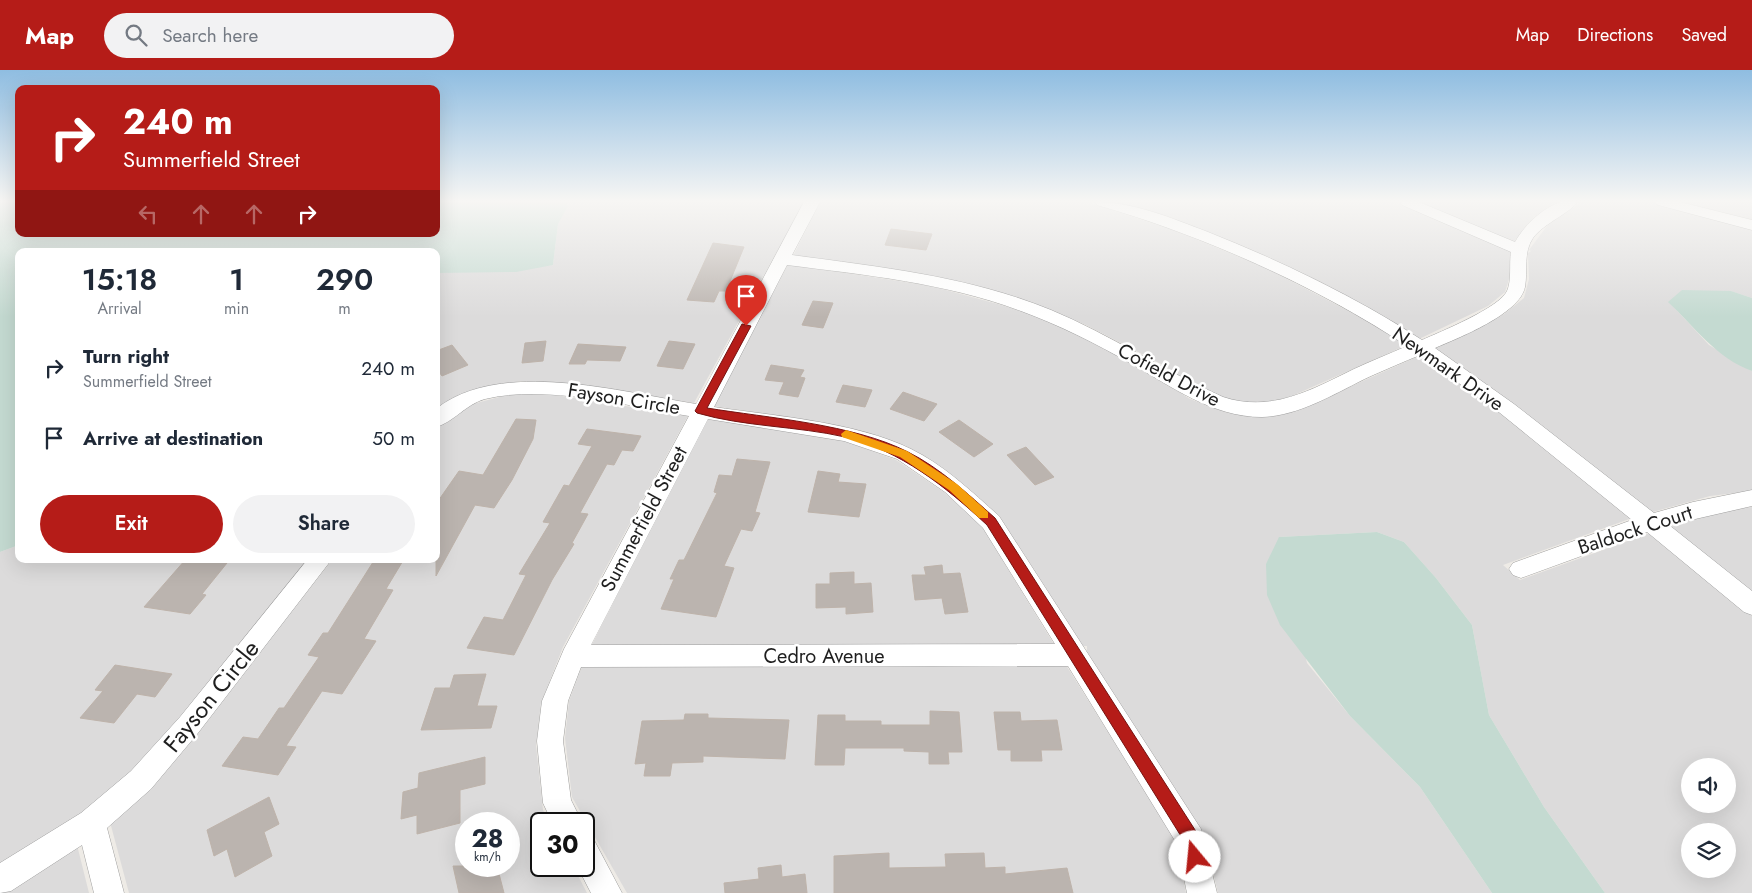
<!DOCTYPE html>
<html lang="en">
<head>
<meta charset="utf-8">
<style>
  :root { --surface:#fff; --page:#f2f2f3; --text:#1f2937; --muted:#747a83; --accent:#b51c18 }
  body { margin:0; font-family:Jost,sans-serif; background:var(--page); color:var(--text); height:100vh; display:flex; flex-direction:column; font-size:19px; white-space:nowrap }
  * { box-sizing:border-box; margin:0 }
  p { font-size:16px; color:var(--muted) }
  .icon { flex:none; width:28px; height:28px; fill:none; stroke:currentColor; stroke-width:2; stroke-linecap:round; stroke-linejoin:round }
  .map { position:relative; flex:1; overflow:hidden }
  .drawer { position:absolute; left:15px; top:178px; width:425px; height:315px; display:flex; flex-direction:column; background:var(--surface); border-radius:10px; box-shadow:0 5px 20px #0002 }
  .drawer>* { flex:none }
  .guide { position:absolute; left:15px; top:15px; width:425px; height:152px; border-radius:10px; box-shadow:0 5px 20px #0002; background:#b51c18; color:#fff; overflow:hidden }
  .controls { position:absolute; left:1681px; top:688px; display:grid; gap:10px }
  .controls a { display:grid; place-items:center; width:55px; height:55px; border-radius:50%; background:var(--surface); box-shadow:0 5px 20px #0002; font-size:25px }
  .speed { position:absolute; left:455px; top:742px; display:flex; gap:10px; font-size:25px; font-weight:700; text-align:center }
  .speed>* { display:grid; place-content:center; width:65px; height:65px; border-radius:50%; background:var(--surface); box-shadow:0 5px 20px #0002; line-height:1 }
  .speed small { font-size:12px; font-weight:400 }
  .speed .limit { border:2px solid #111; border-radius:8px; background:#fff; color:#111 }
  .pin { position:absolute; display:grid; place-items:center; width:42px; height:42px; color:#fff; margin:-51px -21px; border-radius:50% 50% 50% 0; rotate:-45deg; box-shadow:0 0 5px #0007 }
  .pin .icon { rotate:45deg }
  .me { position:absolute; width:55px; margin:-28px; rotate:343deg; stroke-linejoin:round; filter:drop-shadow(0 0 4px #0008) }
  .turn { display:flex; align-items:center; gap:18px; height:105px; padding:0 25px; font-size:22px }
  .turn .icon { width:65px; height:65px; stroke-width:2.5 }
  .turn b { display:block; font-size:35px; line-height:42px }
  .lanes { display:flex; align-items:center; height:48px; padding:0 25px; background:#0003; justify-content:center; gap:25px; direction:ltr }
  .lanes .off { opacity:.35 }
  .eta { display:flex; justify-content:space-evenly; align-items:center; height:85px; text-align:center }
  .eta b { font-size:30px; font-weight:600; line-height:35px }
  .button { display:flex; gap:10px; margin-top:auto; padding:10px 25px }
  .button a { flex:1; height:58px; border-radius:30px; background:var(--accent); color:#fff; font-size:20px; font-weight:600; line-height:58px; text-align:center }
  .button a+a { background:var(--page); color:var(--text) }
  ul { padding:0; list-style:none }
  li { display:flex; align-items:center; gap:15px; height:70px; padding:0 25px }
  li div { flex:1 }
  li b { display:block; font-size:19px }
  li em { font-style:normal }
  header { display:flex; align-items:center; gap:30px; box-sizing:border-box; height:70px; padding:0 25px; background:var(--accent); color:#fff }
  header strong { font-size:24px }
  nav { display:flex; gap:28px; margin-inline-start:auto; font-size:18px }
  .search { width:350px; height:45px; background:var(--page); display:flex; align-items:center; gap:12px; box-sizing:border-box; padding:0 18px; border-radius:28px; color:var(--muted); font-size:19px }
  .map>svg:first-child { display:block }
</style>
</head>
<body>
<header>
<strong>Map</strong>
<div class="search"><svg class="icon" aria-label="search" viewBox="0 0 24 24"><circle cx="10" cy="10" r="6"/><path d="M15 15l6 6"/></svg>Search here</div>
<nav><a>Map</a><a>Directions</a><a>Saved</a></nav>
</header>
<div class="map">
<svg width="1752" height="823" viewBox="0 0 1752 823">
  <rect width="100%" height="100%" fill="#eeebe6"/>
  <g fill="#dcdbdb" fill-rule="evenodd">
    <polygon points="565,132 804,132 694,333 565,313 520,311 456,327 436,341 436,203 553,195 558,154 567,136"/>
    <polygon points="820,132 1087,132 1176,161 1264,197 1364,249 1407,275 1292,326 1261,334 1231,331 1204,321 1161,294 1086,255 1028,232 793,186"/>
    <polygon points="1116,132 1396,132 1510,181 1510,206 1505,222 1488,236 1419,269 1186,155"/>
    <polygon points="1417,132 1557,132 1534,147 1513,173"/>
    <polygon points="1582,132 1652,132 1677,140 1752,159 1752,228 1730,221 1669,232 1709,275 1752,301 1752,421 1710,426 1649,443 1434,279 1504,244 1524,228 1529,209 1528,183 1531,181 1529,180 1550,152"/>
    <polygon points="1674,132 1752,132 1752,152 1683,135"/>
    <path d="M788 194 931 216 1020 240 1074 262 1148 302 1190 329 1228 343 1270 346 1305 337 1421 285 1490 334 1632 448 1503 495 1520 510 1650 463 1752 546V823H1605L1544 737 1489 645 1472 555 1436 508 1404 472 1377 462 1279 467 1307 593 1350 646 1420 717 1492 823H1218L1204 764 1087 583V576H1082L1000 447 961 412 909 378 850 358 714 336ZM1690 696H1728V734H1690ZM1690 761H1728V799H1690Z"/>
    <path d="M515 323 556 325 688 346 563 577 541 633 536 675 543 740 550 754H541V796H573L587 823H129L110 752 290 543 333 489H436V359L465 336ZM466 754H509V796H466Z"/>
    <polygon points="707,349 842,370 896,390 944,422 981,455 1055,576 591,576"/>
    <polygon points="1752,437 1752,525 1668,457 1727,440"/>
    <polygon points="19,475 19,489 309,489 177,653 130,706 84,745 0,798 0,482"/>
    <polygon points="1066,595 1176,771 1186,823 627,823 572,727 565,668 569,631 582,596"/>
    <polygon points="77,775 89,823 0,823"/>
  </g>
  <g fill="#c4dad1">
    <polygon points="0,132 19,132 19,164 436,164 436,132 565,132 568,136 558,154 553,195 516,202 436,203 436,181 19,181 19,475 0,482"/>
    <path d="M1682 220 1731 221 1752 228V301C1716 288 1695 257 1668 232Z"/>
    <polygon points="1377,462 1404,472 1436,508 1472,555 1489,645 1544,737 1605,823 1492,823 1420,717 1350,646 1280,555 1267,525 1266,494 1279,467"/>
  </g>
  <g fill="#bbb4af" stroke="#beb3aa">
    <polygon points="891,159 932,164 926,180 885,175"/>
    <polygon points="713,173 744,177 726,221 719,221 714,232 687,230"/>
    <polygon points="813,231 833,233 823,258 802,255"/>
    <polygon points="546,271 543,291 522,293 525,273"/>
    <polygon points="669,271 695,274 683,299 657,296"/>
    <polygon points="578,274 626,277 620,291 587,290 585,294 569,294"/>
    <polygon points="452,275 468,295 442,306 436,298 436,281"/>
    <polygon points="771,295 804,300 800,307 805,308 798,327 779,324 784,312 765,310"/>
    <polygon points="843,315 872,320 865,337 836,332"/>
    <polygon points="903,322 937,334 924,351 890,339"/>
    <polygon points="516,349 536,350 533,369 512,410 494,438 475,435 436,506 436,434 459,401 483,405"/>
    <polygon points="959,350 993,374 974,387 939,362"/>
    <polygon points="587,359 641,366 633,381 622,380 614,395 607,394 580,443 588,444 572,473 574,474 552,510 514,585 467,578 484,547 503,550 526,505 519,504 550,453 543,452 564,415 569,416 592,376 578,374"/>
    <polygon points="1026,377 1054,407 1035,415 1007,385"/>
    <polygon points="737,389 770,392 755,442 760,443 752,461 741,459 724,496 734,498 716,547 661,539 674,509 670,509 679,490 684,490 717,423 714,422 719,405 732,406"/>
    <polygon points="818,401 840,404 838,412 866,414 859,447 808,442"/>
    <polygon points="186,489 227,493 202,524 206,525 190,544 144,537"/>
    <polygon points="375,489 404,489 386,519 393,520 364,569 376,571 342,624 322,621 286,676 296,677 278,705 222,696 243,667 258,669 279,638 284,638 319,587 308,585 323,563 328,563"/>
    <polygon points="942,495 943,504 960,503 968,542 945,544 942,528 915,530 912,505 926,505 924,497"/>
    <polygon points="854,502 854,514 871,513 873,542 846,544 846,537 816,538 816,514 830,514 830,503"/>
    <polygon points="115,595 172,604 155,627 137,624 114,653 80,648 103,621 95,620"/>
    <polygon points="486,604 477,636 497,636 491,658 421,660 435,618 450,618 454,605"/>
    <polygon points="930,641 959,642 962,682 948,682 949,694 929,694 929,682 904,681 904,678 845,678 844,695 815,695 818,645 845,645 845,651 881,651 881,655 930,655"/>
    <polygon points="994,642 1020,642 1021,651 1057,650 1062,680 1041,680 1042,691 1011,691 1011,680 998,680"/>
    <polygon points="685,644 708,644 708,648 789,650 785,689 703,686 703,692 672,693 670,706 644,706 646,693 635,694 642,651 684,650"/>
    <polygon points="485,687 485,714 460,720 460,753 417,764 417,745 401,749 403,722 418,718 419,703"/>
    <polygon points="269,727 279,754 264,762 272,786 235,807 227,779 214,786 207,760"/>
    <polygon points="889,783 889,798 946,797 945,784 984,783 985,798 1005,797 1005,804 1067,798 1073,823 834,823 834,786"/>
    <polygon points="781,795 782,807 805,804 807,823 725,823 724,813 759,809 758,798"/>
    <polygon points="453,796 497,796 504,823 459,823"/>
  </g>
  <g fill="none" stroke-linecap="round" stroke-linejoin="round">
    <defs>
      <g id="minor">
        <path d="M804 132H820L792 185C880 197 968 206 1051 240 1111 265 1164 301 1223 327 1271 343 1311 320 1354 299 1371 291 1389 284 1407 276 1316 216 1202 165 1097 135L1095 132C1134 132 1171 148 1208 162 1281 191 1356 227 1422 270 1440 262 1499 238 1507 221 1512 210 1509 194 1511 182L1402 135 1400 132H1419L1515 172C1524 156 1540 140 1558 133 1563 130 1571 132 1577 132 1572 142 1544 153 1533 168 1523 183 1528 200 1525 217 1520 244 1458 268 1435 278L1514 334 1654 443 1693 432 1752 420V436L1669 455 1752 521V545L1744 542 1647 462 1521 508 1513 505 1509 499 1513 493 1632 450 1500 343 1420 285C1403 292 1387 299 1371 306 1337 322 1300 346 1262 347 1212 347 1171 316 1130 293 1095 273 1059 255 1021 241 946 213 866 205 787 195L714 337C775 346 856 352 911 379 944 395 972 422 999 446L1201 759 1217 823H1187L1177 774 1068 596 581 597 568 631 563 671 571 730 583 754H553L543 733 537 671 542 631 564 579 689 346C628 336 546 314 485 329 466 334 454 352 436 357V339C500 288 621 322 696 334ZM708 349 844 371 897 389 945 422 983 458 1055 574 591 575Z"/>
        <polygon points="1655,132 1680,132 1752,150 1752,160 1658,135"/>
        <polygon points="308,489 332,489 198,663 151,719 107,758 124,823 94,823 82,775 11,821 0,823 0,793 81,743 131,701 180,647"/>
        <polygon points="584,766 594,770 622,823 591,823 577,796 584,796"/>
      </g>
    </defs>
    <use href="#minor" stroke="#9f9f9f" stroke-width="1"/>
    <use href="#minor" fill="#fff" fill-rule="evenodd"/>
  </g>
  <linearGradient id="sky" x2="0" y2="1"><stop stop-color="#8fbde1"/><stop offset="0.53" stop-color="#f7f6f4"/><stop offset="1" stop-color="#f7f6f4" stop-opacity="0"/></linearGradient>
  <rect width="1752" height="247" fill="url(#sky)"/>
  <path fill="#b51c18" stroke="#761210" d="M742 254 751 256 707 338C768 348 853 354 908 382 940 398 968 424 995 448L1197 763 1203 787 1201 792 1195 795 1190 792 1184 771 987 455C945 416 901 381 845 367 797 356 745 357 697 343L695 341Z"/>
  <polygon fill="#f59e0b" points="846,360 907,381 957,414 988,442 988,448 979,448 949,420 900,387 842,367 841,364"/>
  <g text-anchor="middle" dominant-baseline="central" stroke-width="5" stroke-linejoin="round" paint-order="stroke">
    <g font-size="20" fill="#1e1e1e" stroke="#fff">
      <text transform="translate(1448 299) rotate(35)">Newmark Drive</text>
      <text transform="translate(1169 305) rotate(28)">Cofield Drive</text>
      <text transform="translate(624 329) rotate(9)">Fayson Circle</text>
      <text transform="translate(644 449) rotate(-62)">Summerfield Street</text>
      <text transform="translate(1635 460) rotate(-18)">Baldock Court</text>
      <text x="824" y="586">Cedro Avenue</text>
    </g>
    <g font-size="24" fill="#1e1e1e" stroke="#fff">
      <text transform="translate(211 626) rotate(-51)">Fayson Circle</text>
    </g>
  </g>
</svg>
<div class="controls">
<a><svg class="icon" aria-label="sound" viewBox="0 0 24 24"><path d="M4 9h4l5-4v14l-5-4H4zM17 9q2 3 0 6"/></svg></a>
<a><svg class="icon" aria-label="layers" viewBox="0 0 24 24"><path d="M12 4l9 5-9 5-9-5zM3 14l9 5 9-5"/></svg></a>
</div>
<div class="speed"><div>28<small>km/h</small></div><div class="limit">30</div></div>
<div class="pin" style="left:746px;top:256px;background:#d93025"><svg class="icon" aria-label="arrive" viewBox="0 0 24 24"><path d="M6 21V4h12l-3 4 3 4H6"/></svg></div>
<svg class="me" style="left:1195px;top:787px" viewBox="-20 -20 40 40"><circle r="19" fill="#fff"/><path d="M0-13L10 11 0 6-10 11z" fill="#b51c18"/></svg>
<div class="guide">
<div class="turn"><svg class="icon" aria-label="right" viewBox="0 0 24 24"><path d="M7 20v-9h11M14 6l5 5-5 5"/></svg><div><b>240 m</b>Summerfield Street</div></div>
<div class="lanes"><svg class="icon off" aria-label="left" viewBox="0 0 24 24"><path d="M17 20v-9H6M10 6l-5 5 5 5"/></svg><svg class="icon off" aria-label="ahead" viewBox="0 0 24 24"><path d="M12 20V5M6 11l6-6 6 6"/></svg><svg class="icon off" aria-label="ahead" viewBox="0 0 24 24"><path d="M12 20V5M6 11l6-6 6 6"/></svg><svg class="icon" aria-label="right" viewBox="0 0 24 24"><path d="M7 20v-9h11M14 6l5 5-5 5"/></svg></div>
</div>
<section class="drawer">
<div class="eta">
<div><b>15:18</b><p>Arrival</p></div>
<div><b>1</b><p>min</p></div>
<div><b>290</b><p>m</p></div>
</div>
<ul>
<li><svg class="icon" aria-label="right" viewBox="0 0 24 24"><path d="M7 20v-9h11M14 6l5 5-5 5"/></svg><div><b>Turn right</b><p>Summerfield Street</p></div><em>240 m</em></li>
<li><svg class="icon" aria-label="arrive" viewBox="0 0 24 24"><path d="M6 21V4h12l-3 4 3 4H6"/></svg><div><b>Arrive at destination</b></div><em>50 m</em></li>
</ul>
<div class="button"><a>Exit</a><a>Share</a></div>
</section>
</div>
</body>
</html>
